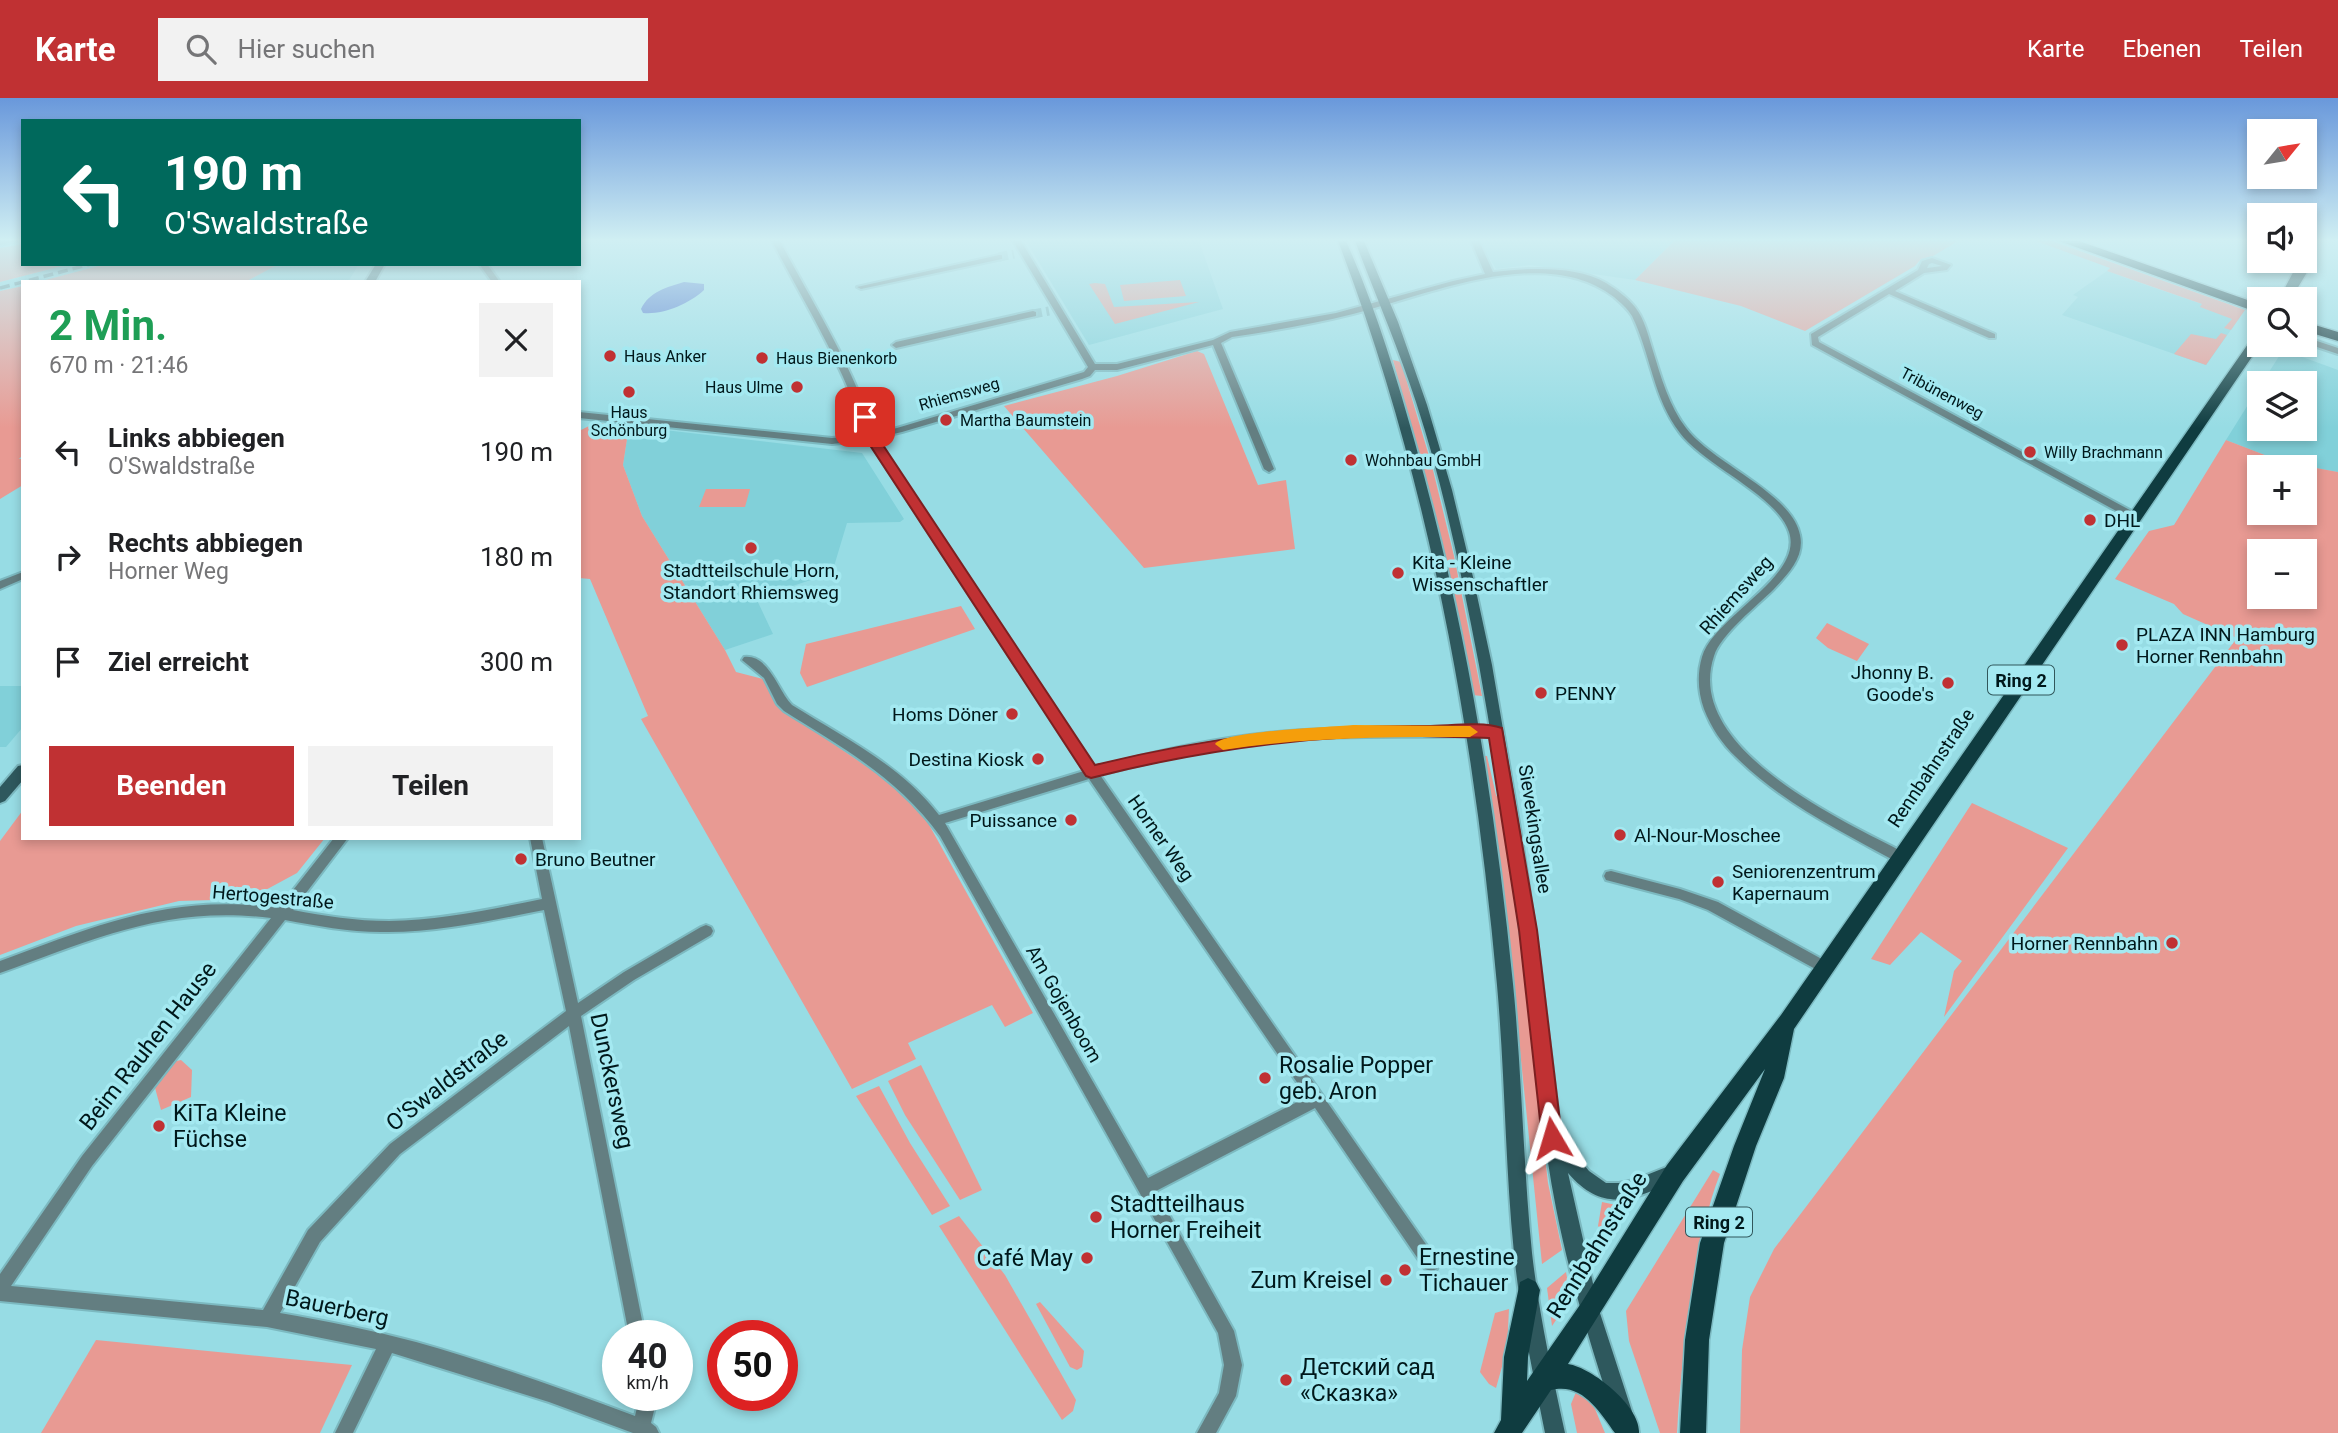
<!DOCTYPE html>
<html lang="de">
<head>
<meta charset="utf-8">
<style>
  :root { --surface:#fff; --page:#f2f2f2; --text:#202124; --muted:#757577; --accent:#c03133 }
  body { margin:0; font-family:Roboto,sans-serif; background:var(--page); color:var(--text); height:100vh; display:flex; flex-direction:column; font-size:26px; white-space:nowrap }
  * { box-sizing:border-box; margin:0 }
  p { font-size:23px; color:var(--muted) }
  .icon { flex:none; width:38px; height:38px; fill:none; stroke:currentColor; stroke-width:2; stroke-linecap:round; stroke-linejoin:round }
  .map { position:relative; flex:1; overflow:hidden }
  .side { position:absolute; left:21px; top:182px; width:560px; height:560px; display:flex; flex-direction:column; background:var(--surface); border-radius:0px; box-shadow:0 4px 10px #0003 }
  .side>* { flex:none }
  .hud { position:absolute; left:21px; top:21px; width:560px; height:147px; border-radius:0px; box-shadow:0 4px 10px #0003; background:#00695c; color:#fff; overflow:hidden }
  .needle { width:46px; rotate:60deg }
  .buttons { position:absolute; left:2247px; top:21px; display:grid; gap:14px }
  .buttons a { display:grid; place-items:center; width:70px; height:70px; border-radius:0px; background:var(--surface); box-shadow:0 4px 10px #0003; font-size:35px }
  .speed { position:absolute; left:602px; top:1222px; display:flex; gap:14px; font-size:35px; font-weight:700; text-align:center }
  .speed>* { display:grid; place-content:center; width:91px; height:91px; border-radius:50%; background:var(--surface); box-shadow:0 4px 10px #0003; line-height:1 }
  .speed small { font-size:18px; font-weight:400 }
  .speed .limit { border:10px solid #d22; background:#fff; color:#111 }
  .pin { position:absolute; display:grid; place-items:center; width:60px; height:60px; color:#fff; margin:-30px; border-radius:14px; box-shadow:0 4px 10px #0006 }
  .me { position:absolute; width:77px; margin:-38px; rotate:353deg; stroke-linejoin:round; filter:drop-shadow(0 0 5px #0008) }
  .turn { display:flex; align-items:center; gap:24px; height:147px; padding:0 28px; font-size:32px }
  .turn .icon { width:91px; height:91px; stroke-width:2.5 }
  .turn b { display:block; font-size:49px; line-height:60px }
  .round { display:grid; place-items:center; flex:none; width:74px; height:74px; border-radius:0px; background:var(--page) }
  .summary { display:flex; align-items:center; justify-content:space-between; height:119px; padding:0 28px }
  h1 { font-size:42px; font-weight:700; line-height:52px; color:#1e9e55 }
  .button { display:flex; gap:14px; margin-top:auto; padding:14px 28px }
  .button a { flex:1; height:80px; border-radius:0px; background:var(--accent); color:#fff; font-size:28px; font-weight:700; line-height:80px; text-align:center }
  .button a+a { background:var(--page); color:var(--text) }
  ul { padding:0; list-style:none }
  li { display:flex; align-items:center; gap:21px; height:105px; padding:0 28px }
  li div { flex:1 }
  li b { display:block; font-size:26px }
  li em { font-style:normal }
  header { display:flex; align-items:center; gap:42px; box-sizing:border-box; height:98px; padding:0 35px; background:var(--accent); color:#fff }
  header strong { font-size:33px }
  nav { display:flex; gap:38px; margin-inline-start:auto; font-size:24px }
  .search { width:490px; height:63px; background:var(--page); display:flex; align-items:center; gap:18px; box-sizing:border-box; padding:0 24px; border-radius:0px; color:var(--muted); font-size:26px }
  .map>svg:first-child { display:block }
</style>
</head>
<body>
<header>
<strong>Karte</strong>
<div class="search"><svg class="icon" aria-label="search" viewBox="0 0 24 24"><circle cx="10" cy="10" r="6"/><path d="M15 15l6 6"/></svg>Hier suchen</div>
<nav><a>Karte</a><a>Ebenen</a><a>Teilen</a></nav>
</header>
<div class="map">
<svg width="2338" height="1335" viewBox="0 0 2338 1335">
  <rect width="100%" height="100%" fill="#97dce4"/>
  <g fill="#81d0d9">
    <polygon points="1026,143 1199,143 1223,211 1089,247"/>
    <polygon points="1479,143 1674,143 1635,182 1530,167 1496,171"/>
    <polygon points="70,166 106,166 38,184 23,184 23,188 0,193 0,184"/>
    <polygon points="279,166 359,166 348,184 245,184"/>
    <polygon points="2107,173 2140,185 2240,219 2206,267 2062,217 2078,199 2073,197"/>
    <polygon points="2283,252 2338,272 2338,374 2283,364 2226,342 2259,289 2259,331 2305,331 2305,285 2262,285"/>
    <polygon points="647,330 862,355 904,421 900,424 847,425 832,475 756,500 773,536 725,552 642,418 623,367 628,335"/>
    <polygon points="0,588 23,588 23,629 6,649 0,649"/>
  </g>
  <g fill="#e89a93" fill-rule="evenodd">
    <polygon points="1674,143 1958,143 1933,158 1921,161 1915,168 1805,233 1741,208 1635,182"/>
    <polygon points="2036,143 2052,143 2245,212 2231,232 2224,230 2232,221 2200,209 2202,206 2107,173 2110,170"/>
    <polygon points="23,146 23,166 70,166 0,184 0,150"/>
    <polygon points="106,166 279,166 245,184 38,184"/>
    <polygon points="1180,182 1186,198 1124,203 1120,187"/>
    <polygon points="1095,185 1105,186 1114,209 1199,204 1115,226 1089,186"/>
    <polygon points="23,188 23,357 19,361 23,361 23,387 0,401 0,193"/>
    <polygon points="2221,235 2227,237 2206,267 2174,256 2191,236 2216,241"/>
    <polygon points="1197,253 1204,256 1258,387 1286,382 1295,451 1144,470 1004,308 1117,278"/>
    <polygon points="1393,262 1401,264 1432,368 1454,458 1482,598 1472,597 1447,463"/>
    <polygon points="595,325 647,330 628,335 623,367 642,418 725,552 736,574 763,581 782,611 891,685 922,714 1033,915 1005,929 992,907 908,945 916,961 852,991 641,621 648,618 590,481 579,480 579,333"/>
    <path d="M2226 342 2283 364 2338 374V1335H1740L1742 1252 1750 1199 1774 1151 2237 540 2183 516 2174 506 2115 481 2149 433 2174 427ZM2259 369H2305V415H2259ZM2259 453H2305V499H2259Z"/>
    <polygon points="706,391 750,391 745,409 699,409"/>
    <polygon points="961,508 975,531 807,589 800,575 806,546"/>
    <polygon points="1827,525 1869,546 1857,563 1828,550 1816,540"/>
    <polygon points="1483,658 1487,658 1496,697 1503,707 1507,726 1548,1085 1562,1152 1542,1166 1510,855"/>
    <polygon points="1972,705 2068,750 1944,919 1954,873 1962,863 1921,834 1890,867 1871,861"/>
    <polygon points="23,712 23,740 325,740 297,775 249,801 179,803 76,828 0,857 0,743"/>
    <polygon points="181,962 192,972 191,999 161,1012 154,986 172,964"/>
    <polygon points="921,967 982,1092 960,1102 905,1017 888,983"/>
    <polygon points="879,988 910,1045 950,1108 932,1117 856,998"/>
    <path d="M1713 1072 1720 1076C1707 1108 1702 1141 1696 1175 1686 1228 1680 1281 1677 1335H1660L1629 1243 1626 1213Z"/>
    <polygon points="1602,1104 1630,1110 1610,1141 1598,1128"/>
    <polygon points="959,1118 1005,1177 1076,1302 1073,1313 1062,1322 939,1128"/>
    <polygon points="1566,1174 1571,1200 1552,1228 1547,1190"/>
    <polygon points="1040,1204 1084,1253 1082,1269 1077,1272 1070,1269 1036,1206"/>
    <polygon points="1509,1211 1507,1251 1496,1290 1489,1286 1480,1274 1495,1215"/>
    <polygon points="96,1242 352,1267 320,1335 41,1335"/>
    <polygon points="1576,1294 1590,1299 1605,1335 1577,1335 1571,1306"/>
  </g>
  <path fill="#4a6fc8" d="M684 184 704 186V192C689 206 663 217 643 215L641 211C649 194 667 189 684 184Z"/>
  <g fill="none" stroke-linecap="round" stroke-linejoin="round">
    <g stroke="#79b5bc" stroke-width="9" stroke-dasharray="9 4.5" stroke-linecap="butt">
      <polyline points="999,159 1014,156"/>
      <polyline points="1033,216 1049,213"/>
    </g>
    <defs>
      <g id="street">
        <polygon points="0,143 16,143 0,147"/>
        <path d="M772 143H780C813 206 852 266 874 335L897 330 1084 274 1088 269 1013 143H1021L1095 266H1117L1213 242 1230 234 1336 215 1453 183 1485 176 1471 143H1479L1493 174C1526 170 1576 167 1606 185 1616 191 1628 200 1635 209 1645 222 1648 237 1653 253 1661 279 1669 308 1686 330 1712 365 1792 395 1800 437 1805 459 1788 476 1774 491 1758 507 1720 537 1714 558 1683 650 1841 722 1905 755L1907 759 1905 763H1895C1840 733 1781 704 1736 659 1722 646 1711 629 1704 611 1698 594 1697 576 1702 559 1714 518 1804 479 1789 434 1777 397 1705 368 1680 335 1653 300 1651 257 1632 218 1627 210 1621 205 1614 199 1544 145 1429 197 1353 216 1313 226 1273 233 1232 239L1221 245 1274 371 1269 374 1264 371 1213 247 1117 272H1095L1090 278 1082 281 902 334 876 340 1095 670C1158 652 1224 638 1290 633 1350 628 1411 631 1472 630L1478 634 1472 638C1411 640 1350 637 1290 642 1225 647 1162 661 1100 677L1439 1165 1437 1171 1431 1173 1425 1171 1315 1010 1156 1093 1234 1233 1242 1267 1236 1298 1216 1335H1197L1219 1295 1224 1267 1218 1235 940 738C898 680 843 650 784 613L777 606 764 580 742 562 744 559C769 556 778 593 792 607 843 639 902 668 939 717L1084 673 868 342 832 346 579 320V314L832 340 865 337C844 267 805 207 772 143ZM1089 681 1307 999 1148 1080 945 725Z"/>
        <polygon points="999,157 1002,157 1002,161 861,191 857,189"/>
        <path d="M1932 160 1951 167 1947 172 1924 175 1895 193 1995 236V240H1989L1889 196 1818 239 1819 244 2139 417V421H2131L1812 247 1811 236 1918 172 1922 163ZM1932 165 1942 168 1927 170 1929 166Z"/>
        <polygon points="479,166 487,166 500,184 492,184"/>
        <polygon points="1033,213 1036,214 1036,218 896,250 892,247 896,244"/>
        <polygon points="2305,239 2338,250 2338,256 2305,245"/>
        <polygon points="23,474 23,481 0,491 0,483"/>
        <path d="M334 740H348L293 812C324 818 356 823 389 823 440 822 492 811 542 801L530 740H542L578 905 624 874 701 829 706 827 711 829 713 833 711 837 634 882 581 918 645 1237H629L569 928 400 1056 320 1144 280 1215C326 1223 371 1232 416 1244 490 1265 563 1291 635 1318L640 1297H658L651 1325 656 1329 659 1335H633L549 1304 392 1255 353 1335H335L376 1251 267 1229 0 1203V1176L82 1058 271 820C166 807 95 841 0 875V863C98 827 171 795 279 810ZM544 812 566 913 390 1046 308 1132 263 1212 11 1188 92 1068 285 822C319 828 353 835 388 834 441 834 493 822 544 812Z"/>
        <polygon points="1611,773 1680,791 1718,804 1829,865 1831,869 1829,873 1824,875 1819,873 1708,812 1679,801 1606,782 1604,778 1606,774"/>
      </g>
      <g id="secondary">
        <path d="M1338 143H1346C1375 208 1396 277 1415 345 1465 522 1495 704 1513 886 1522 976 1523 1065 1532 1155 1539 1216 1552 1275 1565 1335H1545C1533 1275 1520 1216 1514 1155 1505 1065 1505 976 1497 887 1474 634 1429 380 1338 143Z"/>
        <path d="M1355 143H1364L1398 224 1427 307 1452 392 1473 479 1492 567 1522 742 1539 856 1561 1039 1589 1073 1606 1085H1619L1634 1082 1674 1066 1680 1069 1683 1075 1680 1081C1636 1100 1605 1118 1568 1075L1599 1212 1639 1335H1619C1595 1260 1571 1187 1556 1110 1539 1023 1534 940 1523 853 1510 758 1496 662 1479 567 1462 479 1444 389 1416 304 1398 249 1375 196 1355 143Z"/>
        <polygon points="376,166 385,166 375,184 365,184"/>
        <polygon points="23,667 23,682 5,703 0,705 0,689 18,668"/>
      </g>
      <g id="primary">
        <polygon points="2305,143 2316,143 2309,171 2291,201 2279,201 2299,163 2305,163"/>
        <path d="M2259 235 2260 247 1794 931 1784 980 1756 1048 1724 1145 1709 1242 1706 1335H1680L1685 1242 1700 1145 1734 1048 1765 971 1683 1083 1568 1266C1593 1270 1641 1309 1639 1335H1615C1599 1313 1582 1284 1551 1292L1522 1335H1494L1501 1322 1504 1259 1520 1184 1528 1180 1536 1184 1540 1192 1528 1259 1527 1283 1582 1204 1667 1067 1781 917 2255 236Z"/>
      </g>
      <g id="highway">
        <polygon points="2059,143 2079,143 2259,206 2259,215"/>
        <polygon points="2305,224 2338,234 2338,243 2305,233"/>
      </g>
    </defs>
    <use href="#street" stroke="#7cb9c0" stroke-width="4"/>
    <use href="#secondary" stroke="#7cb9c0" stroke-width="4"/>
    <use href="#primary" stroke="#7cb9c0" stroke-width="3"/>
    <use href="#highway" stroke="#7cb9c0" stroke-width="3"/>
    <use href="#street" fill="#637e81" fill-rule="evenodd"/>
    <use href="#secondary" fill="#2e585d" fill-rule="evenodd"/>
    <use href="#primary" fill="#0f3c40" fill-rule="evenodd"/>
    <use href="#highway" fill="#002327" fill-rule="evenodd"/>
    <polyline stroke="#4d7b81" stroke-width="3.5" stroke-dasharray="10 5" stroke-linecap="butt" points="0,190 91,166"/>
  </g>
  <linearGradient id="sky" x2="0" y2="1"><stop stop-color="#6998db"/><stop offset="0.43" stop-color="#d0eff3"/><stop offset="1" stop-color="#d0eff3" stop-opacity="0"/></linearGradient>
  <rect width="2338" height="330" fill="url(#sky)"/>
  <path fill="#c03133" stroke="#7d2021" stroke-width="2" d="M865 315 871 319 877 338 1095 667C1208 639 1311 627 1427 628 1450 628 1480 623 1502 630L1537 832 1562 1040 1559 1047 1552 1050 1545 1047 1542 1040 1519 832 1489 640C1443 639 1396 636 1350 639 1262 644 1177 658 1091 680L1086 678 864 338 859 319Z"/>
  <path fill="#f59e0b" d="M1353 627 1470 628 1478 634 1470 639C1387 639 1305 639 1223 652L1215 646C1225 633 1331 629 1353 627Z"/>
  <g fill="#c03133" stroke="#a4e9f1" stroke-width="2.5">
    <circle cx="610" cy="258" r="7"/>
    <circle cx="762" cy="260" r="7"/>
    <circle cx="797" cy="289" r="7"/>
    <circle cx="629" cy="294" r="7"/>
    <circle cx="946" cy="322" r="7"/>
    <circle cx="2030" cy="354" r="7"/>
    <circle cx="1351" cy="362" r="7"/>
    <circle cx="2090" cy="422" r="7"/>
    <circle cx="751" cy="450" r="7"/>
    <circle cx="1398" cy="475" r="7"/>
    <circle cx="2122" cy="547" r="7"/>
    <circle cx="1948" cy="585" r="7"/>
    <circle cx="1541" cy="595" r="7"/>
    <circle cx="1012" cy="616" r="7"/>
    <circle cx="1038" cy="661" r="7"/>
    <circle cx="1071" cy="722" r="7"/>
    <circle cx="1620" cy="737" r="7"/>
    <circle cx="521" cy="761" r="7"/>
    <circle cx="1718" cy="784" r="7"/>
    <circle cx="2172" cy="845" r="7"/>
    <circle cx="1265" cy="980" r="7"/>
    <circle cx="159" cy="1028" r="7"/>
    <circle cx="1096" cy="1119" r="7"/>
    <circle cx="1087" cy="1160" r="7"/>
    <circle cx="1405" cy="1172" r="7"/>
    <circle cx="1386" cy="1182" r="7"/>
    <circle cx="1286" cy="1282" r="7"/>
  </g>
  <g text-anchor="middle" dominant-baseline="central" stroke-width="7" stroke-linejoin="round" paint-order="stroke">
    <g font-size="16" fill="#00181b" stroke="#a4e9f1" text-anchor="start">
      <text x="624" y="258">Haus Anker</text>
      <text x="776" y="260">Haus Bienenkorb</text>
      <text x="783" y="289" text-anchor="end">Haus Ulme</text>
      <text x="629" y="314" text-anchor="middle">Haus<tspan x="629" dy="18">Schönburg</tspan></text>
      <text x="960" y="322">Martha Baumstein</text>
      <text x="2044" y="354">Willy Brachmann</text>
      <text x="1365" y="362">Wohnbau GmbH</text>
    </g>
    <g font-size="16" fill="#00181b" stroke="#a4e9f1">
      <text transform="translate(1942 295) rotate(28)">Tribünenweg</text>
      <text transform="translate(959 296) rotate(-16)">Rhiemsweg</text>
    </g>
    <g fill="#a4e9f1" stroke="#31575b" stroke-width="2">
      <rect x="1988" y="567.5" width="66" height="29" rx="5"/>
      <rect x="1686" y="1109.5" width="66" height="29" rx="5"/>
    </g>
    <g font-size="18" font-weight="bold" fill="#00181b">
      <text x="2021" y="582">Ring 2</text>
      <text x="1719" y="1124">Ring 2</text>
    </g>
    <g font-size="19" fill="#00181b" stroke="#a4e9f1" text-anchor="start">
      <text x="2104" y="422">DHL</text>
      <text x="1412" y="464">Kita - Kleine<tspan x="1412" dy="22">Wissenschaftler</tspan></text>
      <text x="751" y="472" text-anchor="middle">Stadtteilschule Horn,<tspan x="751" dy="22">Standort Rhiemsweg</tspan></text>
      <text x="2136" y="536">PLAZA INN Hamburg<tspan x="2136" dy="22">Horner Rennbahn</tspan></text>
      <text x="1934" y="574" text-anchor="end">Jhonny B.<tspan x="1934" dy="22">Goode's</tspan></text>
      <text x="1555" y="595">PENNY</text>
      <text x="998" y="616" text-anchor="end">Homs Döner</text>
      <text x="1024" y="661" text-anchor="end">Destina Kiosk</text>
      <text x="1057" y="722" text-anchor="end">Puissance</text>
      <text x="1634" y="737">Al-Nour-Moschee</text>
      <text x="535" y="761">Bruno Beutner</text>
      <text x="1732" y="773">Seniorenzentrum<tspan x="1732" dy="22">Kapernaum</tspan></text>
      <text x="2158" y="845" text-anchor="end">Horner Rennbahn</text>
    </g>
    <g font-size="19" fill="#00181b" stroke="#a4e9f1">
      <text transform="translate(1736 497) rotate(-48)">Rhiemsweg</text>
      <text transform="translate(1931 670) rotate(-56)">Rennbahnstraße</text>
      <text transform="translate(1535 731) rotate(81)">Sievekingsallee</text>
      <text transform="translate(1161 740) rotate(55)">Horner Weg</text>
      <text transform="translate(273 799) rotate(5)">Hertogestraße</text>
      <text transform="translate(1064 906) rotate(60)">Am Gojenboom</text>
    </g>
    <g font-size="23" fill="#00181b" stroke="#a4e9f1">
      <text transform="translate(148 948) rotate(-52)">Beim Rauhen Hause</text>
      <text transform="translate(447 983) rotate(-38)">O'Swaldstraße</text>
      <text transform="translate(612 983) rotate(78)">Dunckersweg</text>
      <text transform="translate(1597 1147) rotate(-58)">Rennbahnstraße</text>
      <text transform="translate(337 1210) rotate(12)">Bauerberg</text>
    </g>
    <g font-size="23" fill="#00181b" stroke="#a4e9f1" text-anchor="start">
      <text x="1279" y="967">Rosalie Popper<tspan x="1279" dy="26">geb. Aron</tspan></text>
      <text x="173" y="1015">KiTa Kleine<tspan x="173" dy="26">Füchse</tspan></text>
      <text x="1110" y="1106">Stadtteilhaus<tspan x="1110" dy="26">Horner Freiheit</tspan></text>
      <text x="1419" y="1159">Ernestine<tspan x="1419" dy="26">Tichauer</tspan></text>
      <text x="1073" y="1160" text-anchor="end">Café May</text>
      <text x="1372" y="1182" text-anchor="end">Zum Kreisel</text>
      <text x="1300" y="1269">Детский сад<tspan x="1300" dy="26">«Сказка»</tspan></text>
    </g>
  </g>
</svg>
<div class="buttons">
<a><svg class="needle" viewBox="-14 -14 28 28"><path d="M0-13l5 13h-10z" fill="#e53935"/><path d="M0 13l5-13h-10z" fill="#757577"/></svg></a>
<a><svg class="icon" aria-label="sound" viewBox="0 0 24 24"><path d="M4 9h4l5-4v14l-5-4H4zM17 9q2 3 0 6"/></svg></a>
<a><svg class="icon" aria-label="search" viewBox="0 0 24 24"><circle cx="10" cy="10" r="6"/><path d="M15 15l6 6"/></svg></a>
<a><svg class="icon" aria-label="layers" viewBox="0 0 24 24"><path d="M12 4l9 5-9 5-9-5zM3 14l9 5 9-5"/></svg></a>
<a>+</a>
<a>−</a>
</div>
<div class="speed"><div>40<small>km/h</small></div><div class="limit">50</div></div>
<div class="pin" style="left:865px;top:319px;background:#d93025"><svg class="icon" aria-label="arrive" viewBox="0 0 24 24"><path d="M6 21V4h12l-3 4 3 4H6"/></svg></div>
<svg class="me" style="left:1552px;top:1040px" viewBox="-20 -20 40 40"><path d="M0-17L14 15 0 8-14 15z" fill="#c03133" stroke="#fff" stroke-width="4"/></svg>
<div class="hud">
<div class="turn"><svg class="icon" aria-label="left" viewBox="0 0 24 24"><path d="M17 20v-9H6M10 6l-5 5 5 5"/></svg><div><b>190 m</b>O'Swaldstraße</div></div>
</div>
<section class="side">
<div class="summary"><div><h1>2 Min.</h1><p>670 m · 21:46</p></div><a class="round"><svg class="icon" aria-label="close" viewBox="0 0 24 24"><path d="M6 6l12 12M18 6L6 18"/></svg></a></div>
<ul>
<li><svg class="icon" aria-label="left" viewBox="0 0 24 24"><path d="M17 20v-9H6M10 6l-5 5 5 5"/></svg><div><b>Links abbiegen</b><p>O'Swaldstraße</p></div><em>190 m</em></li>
<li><svg class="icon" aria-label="right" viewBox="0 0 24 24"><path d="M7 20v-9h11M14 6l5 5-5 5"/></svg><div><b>Rechts abbiegen</b><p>Horner Weg</p></div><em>180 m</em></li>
<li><svg class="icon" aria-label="arrive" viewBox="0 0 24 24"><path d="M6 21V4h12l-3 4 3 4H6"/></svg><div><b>Ziel erreicht</b></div><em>300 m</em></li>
</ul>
<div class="button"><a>Beenden</a><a>Teilen</a></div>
</section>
</div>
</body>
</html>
